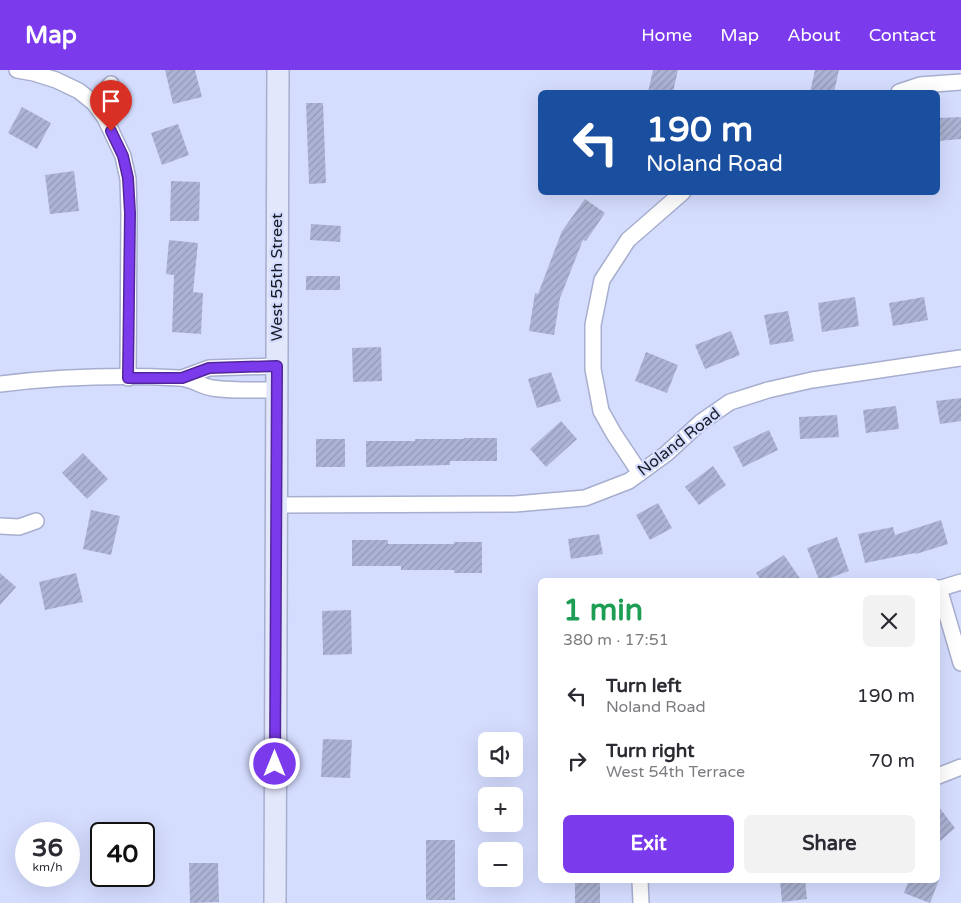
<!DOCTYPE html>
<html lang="en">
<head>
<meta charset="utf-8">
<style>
  :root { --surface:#fff; --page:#f2f2f3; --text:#2b2b33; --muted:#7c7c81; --accent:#7c3aed }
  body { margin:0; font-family:"Varela Round",sans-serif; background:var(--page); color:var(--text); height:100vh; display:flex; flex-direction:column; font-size:19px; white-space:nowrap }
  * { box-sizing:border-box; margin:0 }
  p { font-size:16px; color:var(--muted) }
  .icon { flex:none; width:28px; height:28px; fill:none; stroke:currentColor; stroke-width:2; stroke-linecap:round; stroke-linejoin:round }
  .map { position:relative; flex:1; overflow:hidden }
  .drawer { position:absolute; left:538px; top:508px; width:402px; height:305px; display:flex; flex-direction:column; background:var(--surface); border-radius:8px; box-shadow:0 5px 20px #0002 }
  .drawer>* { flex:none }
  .banner { position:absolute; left:538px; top:20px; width:402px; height:105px; border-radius:8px; box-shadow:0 5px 20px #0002; background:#1a4fa0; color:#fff; overflow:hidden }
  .buttons { position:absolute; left:478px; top:662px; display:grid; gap:10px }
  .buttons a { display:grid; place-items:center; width:45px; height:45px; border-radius:8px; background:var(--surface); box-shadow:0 5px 20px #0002; font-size:25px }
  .speed { position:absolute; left:15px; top:752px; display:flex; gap:10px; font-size:25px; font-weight:700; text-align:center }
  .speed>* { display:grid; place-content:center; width:65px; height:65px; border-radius:50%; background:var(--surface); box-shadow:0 5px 20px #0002; line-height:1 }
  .speed small { font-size:12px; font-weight:400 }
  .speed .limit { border:2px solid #111; border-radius:8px; background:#fff; color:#111 }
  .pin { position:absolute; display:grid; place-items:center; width:42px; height:42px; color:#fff; margin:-51px -21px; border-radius:50% 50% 50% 0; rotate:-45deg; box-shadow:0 0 5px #0007 }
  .pin .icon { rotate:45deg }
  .me { position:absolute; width:55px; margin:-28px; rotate:0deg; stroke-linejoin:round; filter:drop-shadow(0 0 4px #0008) }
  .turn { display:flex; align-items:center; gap:18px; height:105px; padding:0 25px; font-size:22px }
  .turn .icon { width:65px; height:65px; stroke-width:2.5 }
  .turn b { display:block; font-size:35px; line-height:42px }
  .round { display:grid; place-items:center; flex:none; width:52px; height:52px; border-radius:8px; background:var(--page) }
  .summary { display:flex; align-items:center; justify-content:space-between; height:85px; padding:0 25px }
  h1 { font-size:30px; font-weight:700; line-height:38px; color:#1e9e55 }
  .button { display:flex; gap:10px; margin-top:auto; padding:10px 25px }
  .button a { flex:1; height:58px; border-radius:8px; background:var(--accent); color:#fff; font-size:20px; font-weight:700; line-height:58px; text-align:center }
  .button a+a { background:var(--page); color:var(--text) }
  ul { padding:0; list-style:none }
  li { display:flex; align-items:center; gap:15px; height:65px; padding:0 25px }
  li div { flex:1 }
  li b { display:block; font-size:19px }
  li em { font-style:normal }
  header { display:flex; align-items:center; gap:30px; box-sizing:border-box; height:70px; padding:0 25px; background:var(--accent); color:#fff }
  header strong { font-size:24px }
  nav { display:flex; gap:28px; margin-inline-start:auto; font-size:18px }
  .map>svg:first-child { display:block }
</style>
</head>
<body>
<header>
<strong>Map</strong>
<nav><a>Home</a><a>Map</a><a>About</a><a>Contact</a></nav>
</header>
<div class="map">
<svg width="961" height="833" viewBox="0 0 961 833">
  <defs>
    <pattern id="building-hatch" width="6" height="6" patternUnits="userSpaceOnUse" patternTransform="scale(1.25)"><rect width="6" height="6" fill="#acb3d4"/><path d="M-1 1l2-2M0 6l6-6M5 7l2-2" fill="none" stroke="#9399b6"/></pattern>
  </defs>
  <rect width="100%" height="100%" fill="#d5ddff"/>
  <g fill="url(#building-hatch)">
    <polygon points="165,0 195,0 202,27 173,34"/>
    <polygon points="653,0 678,0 673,22 648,22"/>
    <polygon points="815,0 839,0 834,22 810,22"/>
    <polygon points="306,33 323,33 326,113 309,114"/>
    <polygon points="22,37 51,53 37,79 8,63"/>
    <polygon points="961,47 961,69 938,71 938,48"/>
    <polygon points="178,54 189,85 162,95 151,63"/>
    <polygon points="74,101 79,141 50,144 45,105"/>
    <polygon points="171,111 200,112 199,151 170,151"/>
    <polygon points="585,129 605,143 586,171 583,170 560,228 554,265 529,261 535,223 538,224 562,161"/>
    <polygon points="311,154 341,156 340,172 310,170"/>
    <polygon points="169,170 198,173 193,222 203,223 201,264 172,262 174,205 166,204"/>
    <rect x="306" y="206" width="34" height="14"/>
    <polygon points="855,227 859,256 822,262 818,233"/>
    <polygon points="924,227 928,250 893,256 889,233"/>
    <polygon points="788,241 794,271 770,275 764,245"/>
    <polygon points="731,261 740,285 705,299 695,275"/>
    <polygon points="381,277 382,311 353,312 352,278"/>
    <polygon points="646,282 678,295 667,323 635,311"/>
    <polygon points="551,302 561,331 537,338 528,309"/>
    <polygon points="961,328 961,351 940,354 936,331"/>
    <polygon points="896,336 899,359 866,363 863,340"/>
    <polygon points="837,345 839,367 800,369 799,347"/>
    <polygon points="561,351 577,369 546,397 530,379"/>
    <polygon points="769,360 778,380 743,397 733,377"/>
    <polygon points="464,368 497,368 497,391 450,391 450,395 366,397 366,371 415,371 415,369 464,369"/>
    <rect x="316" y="369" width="29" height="28"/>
    <polygon points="83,383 108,409 87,429 62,403"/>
    <polygon points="713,396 726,415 699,435 685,417"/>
    <polygon points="658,433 672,458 650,470 636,445"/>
    <polygon points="91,440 120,446 111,485 83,479"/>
    <polygon points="941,450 948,474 916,484 915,483 865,493 858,464 893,457 895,465"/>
    <polygon points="599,464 603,484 571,489 568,469"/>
    <polygon points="837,467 849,501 824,510 819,510 807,478"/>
    <polygon points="352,470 388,470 388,474 454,474 454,472 482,472 482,503 454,503 454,500 401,500 401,496 352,496"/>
    <polygon points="784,485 801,510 761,510 756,503"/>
    <polygon points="0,503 16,517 0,535"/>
    <polygon points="76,503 83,532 45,540 39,512"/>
    <polygon points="351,540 352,584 323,585 322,541"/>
    <polygon points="323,669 352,670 350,708 321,707"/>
    <polygon points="938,736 955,758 938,773"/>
    <rect x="426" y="770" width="29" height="60"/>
    <polygon points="189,793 218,793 219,832 190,833"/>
    <rect x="575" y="810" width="25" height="23"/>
    <polygon points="780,810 805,810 807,829 782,832"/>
    <polygon points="909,810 939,810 930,833 904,823"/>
  </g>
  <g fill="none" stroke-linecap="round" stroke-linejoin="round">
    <defs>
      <g id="street">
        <polyline points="17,0 34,3 56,10 79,21 94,33 105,48 123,86 128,109 129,143 128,308"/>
        <polyline points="899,22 920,15 961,12"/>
        <polyline points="94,33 111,14"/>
        <polyline points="182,308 209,298 277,296"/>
        <path d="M0 314C59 307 120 305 179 308 190 308 201 316 212 318 233 321 255 320 277 320"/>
        <polyline points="640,403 614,364 601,341 593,299 593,255 602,210 628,170 683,122"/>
        <polyline points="276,435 515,434 585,428 629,411 666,384 701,352 730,332 768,320 812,310 961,288"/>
        <polyline points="0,456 19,457 36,451"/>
        <polyline points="939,518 961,593"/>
        <polyline points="938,519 961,512"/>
        <polyline points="938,706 961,697"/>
        <polyline points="640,810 641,833"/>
      </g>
      <polyline id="secondary" points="275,833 278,0"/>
    </defs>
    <use href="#street" stroke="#a7aece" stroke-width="18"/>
    <use href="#secondary" stroke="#a7aece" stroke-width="24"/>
    <use href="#street" stroke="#fff" stroke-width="15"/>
    <use href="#secondary" stroke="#e3e7fc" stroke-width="21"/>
  </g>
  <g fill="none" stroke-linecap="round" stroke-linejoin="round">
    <defs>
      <polyline id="route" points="111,61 123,86 128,108 130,143 128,308 182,308 209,298 277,296 275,694"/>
    </defs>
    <use href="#route" stroke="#51269a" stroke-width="12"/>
    <use href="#route" stroke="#7c3aed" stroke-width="9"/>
  </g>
  <g text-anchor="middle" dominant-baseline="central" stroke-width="4.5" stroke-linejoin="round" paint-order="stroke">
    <g font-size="16" fill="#171a25" stroke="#d5ddff">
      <text transform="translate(277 207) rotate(-90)">West 55th Street</text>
      <text transform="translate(679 372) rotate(-38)">Noland Road</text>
    </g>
  </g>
</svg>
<div class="buttons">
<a><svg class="icon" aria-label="sound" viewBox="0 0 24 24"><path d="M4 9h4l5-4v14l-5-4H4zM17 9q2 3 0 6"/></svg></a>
<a>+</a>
<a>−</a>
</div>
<div class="speed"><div>36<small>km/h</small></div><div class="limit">40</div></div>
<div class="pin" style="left:111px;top:61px;background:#d93025"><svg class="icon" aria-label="arrive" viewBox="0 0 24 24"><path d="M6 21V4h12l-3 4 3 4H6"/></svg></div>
<svg class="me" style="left:275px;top:694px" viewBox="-20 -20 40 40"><circle r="17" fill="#7c3aed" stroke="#fff" stroke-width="3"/><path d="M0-11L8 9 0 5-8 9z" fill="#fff"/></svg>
<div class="banner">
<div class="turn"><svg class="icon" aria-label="left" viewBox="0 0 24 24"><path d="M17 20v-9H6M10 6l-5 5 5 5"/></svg><div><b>190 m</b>Noland Road</div></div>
</div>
<section class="drawer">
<div class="summary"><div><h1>1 min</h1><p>380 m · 17:51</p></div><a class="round"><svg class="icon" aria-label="close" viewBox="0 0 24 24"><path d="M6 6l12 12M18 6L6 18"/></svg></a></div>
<ul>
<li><svg class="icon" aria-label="left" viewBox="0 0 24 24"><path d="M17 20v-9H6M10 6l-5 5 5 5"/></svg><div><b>Turn left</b><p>Noland Road</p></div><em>190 m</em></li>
<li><svg class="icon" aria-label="right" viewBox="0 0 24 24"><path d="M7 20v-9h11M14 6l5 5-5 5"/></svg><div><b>Turn right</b><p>West 54th Terrace</p></div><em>70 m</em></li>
</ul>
<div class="button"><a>Exit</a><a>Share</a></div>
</section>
</div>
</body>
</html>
